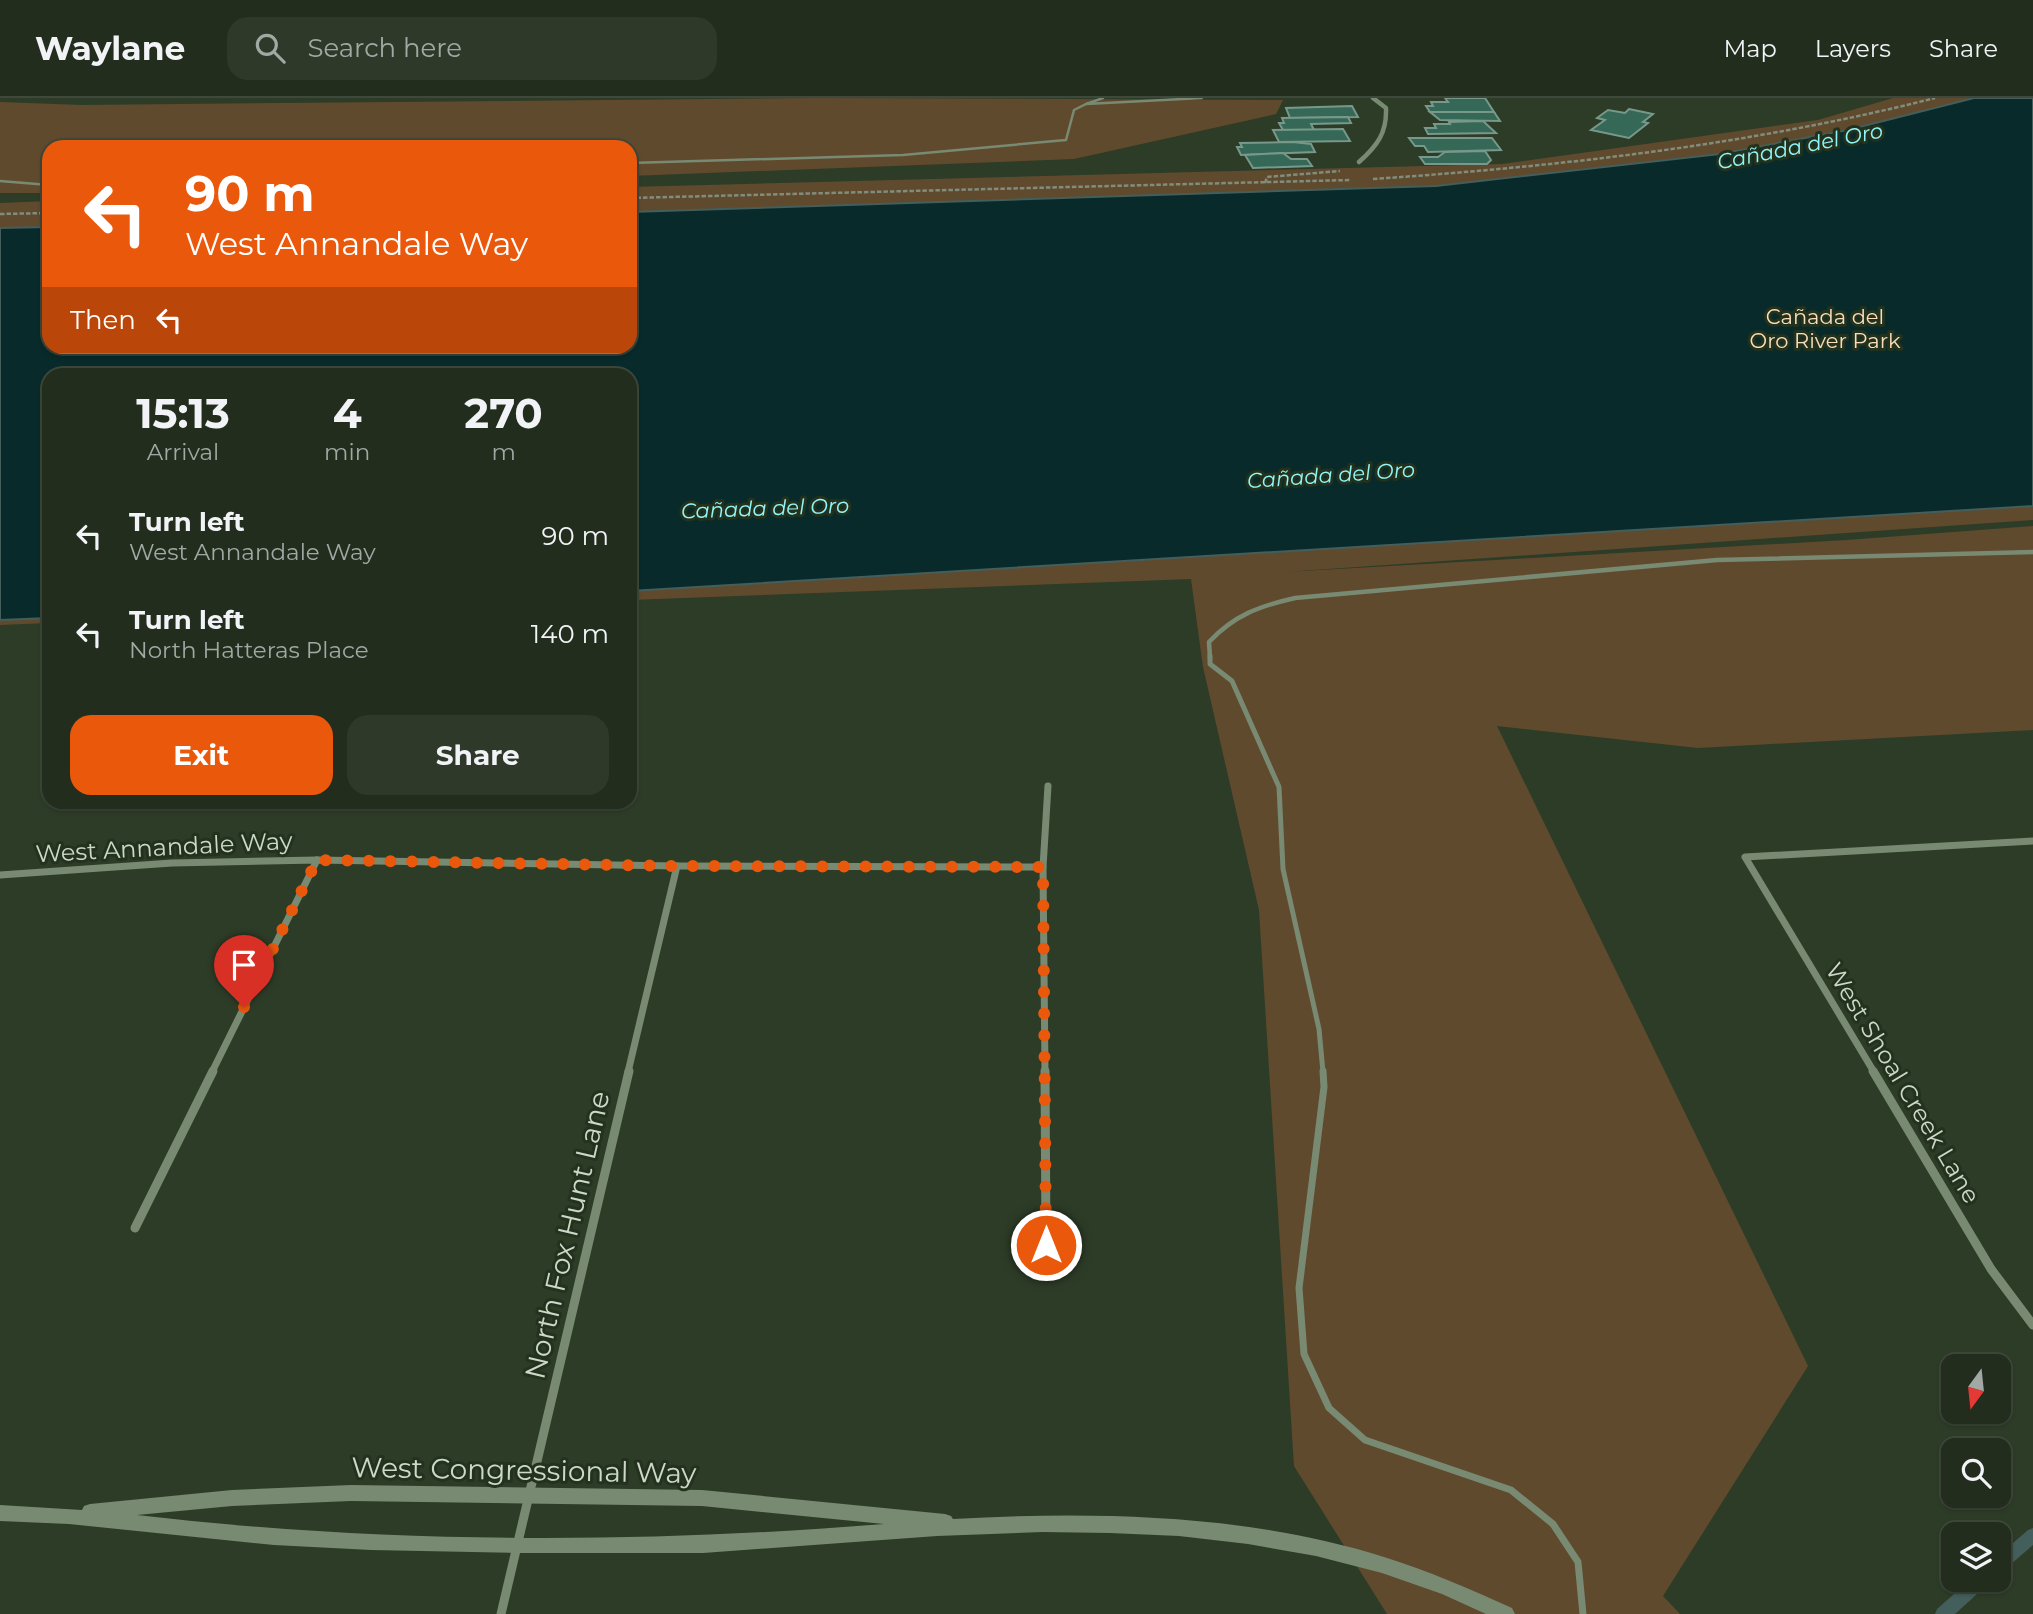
<!DOCTYPE html>
<html lang="en">
<head>
<meta charset="utf-8">
<style>
  :root { --surface:#222d1d; --page:#2e392a; --text:#f1f3f6; --muted:#a2a8a4; --line:#3f493b; --accent:#ea580c }
  body { margin:0; font-family:Montserrat,sans-serif; background:var(--page); color:var(--text); height:100vh; display:flex; flex-direction:column; font-size:26px; white-space:nowrap }
  * { box-sizing:border-box; margin:0 }
  p { font-size:23px; color:var(--muted) }
  .icon { flex:none; width:38px; height:38px; fill:none; stroke:currentColor; stroke-width:2; stroke-linecap:round; stroke-linejoin:round }
  .map { position:relative; flex:1; overflow:hidden }
  .sheet { position:absolute; left:42px; top:270px; width:595px; height:441px; display:flex; flex-direction:column; background:var(--surface); border-radius:21px; box-shadow:0 2px 5px #0004,0 0 0 2px var(--line) }
  .sheet>* { flex:none }
  .banner { position:absolute; left:42px; top:42px; width:595px; height:214px; border-radius:21px; box-shadow:0 2px 5px #0004,0 0 0 2px var(--line); background:#ea580c; color:#fff; overflow:hidden }
  .needle { width:46px; rotate:195deg }
  .buttons { position:absolute; left:1941px; top:1256px; display:grid; gap:14px }
  .buttons a { display:grid; place-items:center; width:70px; height:70px; border-radius:14px; background:var(--surface); box-shadow:0 2px 5px #0004,0 0 0 2px var(--line); font-size:35px }
  .pin { position:absolute; display:grid; place-items:center; width:60px; height:60px; color:#fff; margin:-72px -30px; border-radius:50% 50% 50% 0; rotate:-45deg; box-shadow:0 0 7px #0007 }
  .pin .icon { rotate:45deg }
  .me { position:absolute; width:77px; margin:-38px; rotate:0deg; stroke-linejoin:round; filter:drop-shadow(0 0 5px #0008) }
  .turn { display:flex; align-items:center; gap:24px; height:147px; padding:0 28px; font-size:32px }
  .turn .icon { width:91px; height:91px; stroke-width:2.5 }
  .turn b { display:block; font-size:49px; line-height:60px }
  .then { display:flex; align-items:center; height:66px; padding:0 28px; background:#0003; gap:14px; font-size:26px }
  .eta { display:flex; justify-content:space-evenly; align-items:center; height:119px; text-align:center }
  .eta b { font-size:42px; font-weight:700; line-height:49px }
  .button { display:flex; gap:14px; margin-top:auto; padding:14px 28px }
  .button a { flex:1; height:80px; border-radius:21px; background:var(--accent); color:#fff; font-size:28px; font-weight:700; line-height:80px; text-align:center }
  .button a+a { background:var(--page); color:var(--text) }
  ul { padding:0; list-style:none }
  li { display:flex; align-items:center; gap:21px; height:98px; padding:0 28px }
  li div { flex:1 }
  li b { display:block; font-size:26px }
  li em { font-style:normal }
  header { display:flex; align-items:center; gap:42px; box-sizing:border-box; height:98px; padding:0 35px; background:var(--surface); border-bottom:2px solid var(--line) }
  header strong { font-size:33px }
  nav { display:flex; gap:38px; margin-inline-start:auto; font-size:24px }
  .search { width:490px; height:63px; background:var(--page); display:flex; align-items:center; gap:18px; box-sizing:border-box; padding:0 24px; border-radius:21px; color:var(--muted); font-size:26px }
  .map>svg:first-child { display:block }
</style>
</head>
<body>
<header>
<strong>Waylane</strong>
<div class="search"><svg class="icon" aria-label="search" viewBox="0 0 24 24"><circle cx="10" cy="10" r="6"/><path d="M15 15l6 6"/></svg>Search here</div>
<nav><a>Map</a><a>Layers</a><a>Share</a></nav>
</header>
<div class="map">
<svg width="2033" height="1516" viewBox="0 0 2033 1516">
  <rect width="100%" height="100%" fill="#2d3c27"/>
  <g fill="#604a2e">
    <polygon points="817,0 1283,2 1276,16 1074,61 630,78 630,49 49,49 49,95 0,95 0,4 82,7"/>
    <polygon points="1893,0 2033,0 2033,422 1285,474 1847,442 2033,428 2033,632 1698,650 1497,628 1808,1268 1663,1498 1680,1516 1387,1516 1294,1368 1259,812 1203,569 1191,481 630,502 630,276 49,276 49,525 0,527 0,105 49,103 49,248 630,248 630,89 1502,66 1818,22"/>
  </g>
  <polygon fill="#082a2b" stroke="#435e5b" stroke-width="2" points="1974,0 2033,0 2033,408 630,493 630,276 49,276 49,520 0,522 0,130 49,129 49,248 630,248 630,114 1436,88 1720,56 1848,32"/>
  <g fill="none" stroke-linecap="round" stroke-linejoin="round">
    <g fill="#435e5b" fill-rule="evenodd">
      <polygon points="2033,1430 2033,1447 2003,1473 1998,1475 1998,1458 2028,1432"/>
      <polygon points="1970,1482 1990,1482 1987,1487 1955,1516 1935,1516 1937,1511"/>
    </g>
  </g>
  <g fill="#356856" stroke="#78988b" stroke-width="2">
    <polygon points="1445,0 1485,0 1494,14 1430,14 1426,8 1433,8 1431,4 1448,4"/>
    <polygon points="1352,8 1358,19 1290,20 1286,10"/>
    <polygon points="1629,11 1653,16 1643,24 1648,25 1629,40 1591,32 1605,22 1597,20 1608,12 1625,15"/>
    <polygon points="1430,14 1494,14 1500,23 1440,22"/>
    <polygon points="1348,19 1351,25 1311,26 1314,32 1283,32 1279,25 1284,25 1282,20"/>
    <polygon points="1483,23 1496,35 1428,36 1425,30 1436,30 1434,26 1450,26 1449,24"/>
    <polygon points="1343,31 1350,43 1279,44 1273,32"/>
    <polygon points="1409,40 1492,40 1501,52 1428,54 1424,48 1415,48"/>
    <polygon points="1293,44 1311,46 1315,54 1241,57 1237,49 1242,49 1240,45"/>
    <polygon points="1485,53 1491,62 1487,66 1425,66 1420,59 1438,59 1445,54"/>
    <polygon points="1283,55 1291,61 1307,61 1312,68 1253,70 1245,57"/>
  </g>
  <g fill="none" stroke-linecap="round" stroke-linejoin="round">
    <g stroke="#818d7c" stroke-width="2.5" stroke-dasharray="4.5 2" stroke-linecap="butt">
      <path d="M1373 81C1563 68 1750 47 1935 0"/>
      <polyline points="1265,85 1267,79 1340,73"/>
      <polyline points="630,100 1350,82"/>
      <polyline points="0,116 49,115"/>
    </g>
    <g stroke="#798a73" stroke-width="2.5">
      <polyline points="1103,0 1086,6 1202,0"/>
      <polyline points="630,65 903,57 1066,42 1074,12 1086,6"/>
      <polyline points="0,83 49,87"/>
    </g>
    <path stroke="#798a73" stroke-width="4.5" d="M1210 560 1209 544C1234 517 1260 508 1295 500L1717 462 2033 454"/>
    <polyline stroke="#798a73" stroke-width="5" points="1210,558 1210,566 1232,583 1279,689 1283,771 1319,931 1323,974"/>
    <polyline stroke="#798a73" stroke-width="7" points="1323,973 1324,989 1299,1190 1304,1256 1329,1310 1365,1342 1511,1392 1553,1426 1578,1464 1583,1516"/>
    <path stroke="#798a73" stroke-width="4.5" d="M1359 64C1377 48 1387 35 1386 10L1373 0"/>
    <g stroke="#798a73" stroke-width="7">
      <polyline points="0,777 172,765 317,762 677,768 1043,769"/>
      <polyline points="212,974 317,762"/>
      <polyline points="628,974 677,768"/>
      <polyline points="1045,974 1043,769 1048,688"/>
      <polyline points="1874,974 1745,759 2033,743"/>
    </g>
    <g stroke="#798a73" stroke-width="9">
      <polyline points="1045,973 1046,1147"/>
      <polyline points="1873,973 1991,1171 2033,1227"/>
      <polyline points="135,1130 213,973"/>
      <polyline points="501,1516 629,973"/>
    </g>
    <path fill="#798a73" fill-rule="evenodd" d="M351 1387 702 1392 945 1416 951 1418 953 1421C1093 1413 1250 1416 1384 1459 1429 1473 1470 1491 1512 1510L1515 1516H1486L1442 1496 1382 1475 1316 1458 1248 1446 1179 1438 1110 1435 1042 1434 937 1438 703 1455H517L371 1452 274 1447 69 1426 0 1423V1407L82 1412 84 1408 90 1406 232 1392ZM351 1403 702 1408 884 1426C636 1446 384 1446 137 1417L232 1408Z"/>
  </g>
  <g fill="none" stroke-linecap="round" stroke-linejoin="round">
    <polyline stroke="#ea580c" stroke-width="12" stroke-dasharray="0 21.6" points="244,909 317,762 677,768 1043,769 1046,1147"/>
  </g>
  <g text-anchor="middle" dominant-baseline="central" stroke-width="6" stroke-linejoin="round" paint-order="stroke">
    <g font-size="21" font-style="italic" fill="#92f5fa" stroke="#23321d">
      <text transform="translate(1800 48) rotate(-11)">Cañada del Oro</text>
      <text transform="translate(1331 377) rotate(-4)">Cañada del Oro</text>
      <text transform="translate(765 410) rotate(-2)">Cañada del Oro</text>
    </g>
    <g font-size="21" fill="#fadebb" stroke="#23321d">
      <text x="1825" y="218">Cañada del<tspan x="1825" dy="24">Oro River Park</tspan></text>
    </g>
    <g font-size="24" fill="#ced7ca" stroke="#23321d">
      <text transform="translate(164 749) rotate(-3)">West Annandale Way</text>
      <text transform="translate(1903 985) rotate(59)">West Shoal Creek Lane</text>
    </g>
    <g font-size="28" fill="#ced7ca" stroke="#23321d">
      <text transform="translate(567 1137) rotate(-77)">North Fox Hunt Lane</text>
      <text transform="translate(524 1372) rotate(1)">West Congressional Way</text>
    </g>
  </g>
</svg>
<div class="buttons">
<a><svg class="needle" viewBox="-14 -14 28 28"><path d="M0-13l5 13h-10z" fill="#e53935"/><path d="M0 13l5-13h-10z" fill="#a2a8a4"/></svg></a>
<a><svg class="icon" aria-label="search" viewBox="0 0 24 24"><circle cx="10" cy="10" r="6"/><path d="M15 15l6 6"/></svg></a>
<a><svg class="icon" aria-label="layers" viewBox="0 0 24 24"><path d="M12 4l9 5-9 5-9-5zM3 14l9 5 9-5"/></svg></a>
</div>
<div class="pin" style="left:244px;top:909px;background:#d93025"><svg class="icon" aria-label="arrive" viewBox="0 0 24 24"><path d="M6 21V4h12l-3 4 3 4H6"/></svg></div>
<svg class="me" style="left:1046px;top:1147px" viewBox="-20 -20 40 40"><circle r="17" fill="#ea580c" stroke="#fff" stroke-width="3"/><path d="M0-11L8 9 0 5-8 9z" fill="#fff"/></svg>
<div class="banner">
<div class="turn"><svg class="icon" aria-label="left" viewBox="0 0 24 24"><path d="M17 20v-9H6M10 6l-5 5 5 5"/></svg><div><b>90 m</b>West Annandale Way</div></div>
<div class="then">Then<svg class="icon" aria-label="left" viewBox="0 0 24 24"><path d="M17 20v-9H6M10 6l-5 5 5 5"/></svg></div>
</div>
<section class="sheet">
<div class="eta">
<div><b>15:13</b><p>Arrival</p></div>
<div><b>4</b><p>min</p></div>
<div><b>270</b><p>m</p></div>
</div>
<ul>
<li><svg class="icon" aria-label="left" viewBox="0 0 24 24"><path d="M17 20v-9H6M10 6l-5 5 5 5"/></svg><div><b>Turn left</b><p>West Annandale Way</p></div><em>90 m</em></li>
<li><svg class="icon" aria-label="left" viewBox="0 0 24 24"><path d="M17 20v-9H6M10 6l-5 5 5 5"/></svg><div><b>Turn left</b><p>North Hatteras Place</p></div><em>140 m</em></li>
</ul>
<div class="button"><a>Exit</a><a>Share</a></div>
</section>
</div>
</body>
</html>
